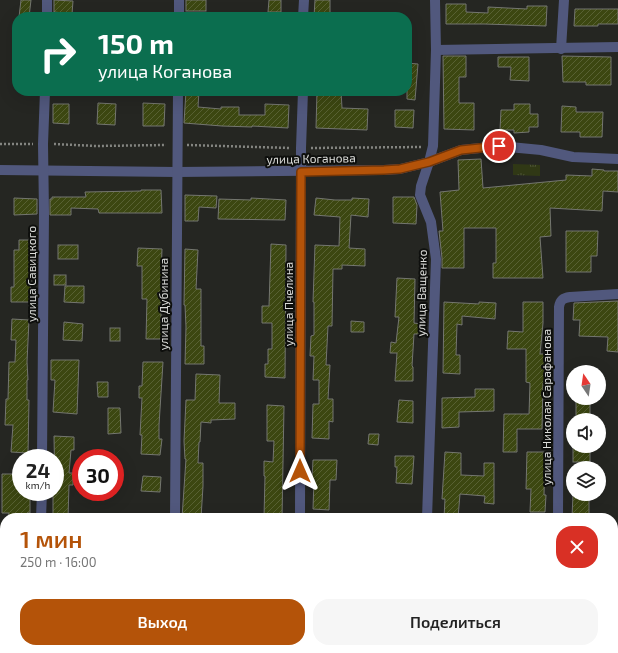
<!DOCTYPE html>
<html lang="ru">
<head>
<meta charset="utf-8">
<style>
  :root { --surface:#fff; --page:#f6f6f6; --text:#222; --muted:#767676; --accent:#b45309 }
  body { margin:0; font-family:"Exo 2",sans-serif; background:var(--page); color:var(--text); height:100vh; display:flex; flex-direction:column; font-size:15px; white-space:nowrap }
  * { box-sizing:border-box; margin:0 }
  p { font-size:13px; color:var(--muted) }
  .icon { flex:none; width:22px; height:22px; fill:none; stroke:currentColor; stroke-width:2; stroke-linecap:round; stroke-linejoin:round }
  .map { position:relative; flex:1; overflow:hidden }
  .sheet { position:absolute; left:0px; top:513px; width:618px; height:140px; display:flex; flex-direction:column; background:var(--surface); border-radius:16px 16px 0 0; box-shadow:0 4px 16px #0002 }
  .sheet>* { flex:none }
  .banner { position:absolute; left:12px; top:12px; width:400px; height:84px; border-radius:16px; box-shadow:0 4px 16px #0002; background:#0b6e4f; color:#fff; overflow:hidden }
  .needle { width:26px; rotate:347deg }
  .tools { position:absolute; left:566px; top:365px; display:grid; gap:8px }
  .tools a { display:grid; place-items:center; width:40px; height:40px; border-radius:50%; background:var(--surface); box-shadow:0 4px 16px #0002; font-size:20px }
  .speed { position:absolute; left:12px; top:449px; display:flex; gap:8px; font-size:20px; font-weight:700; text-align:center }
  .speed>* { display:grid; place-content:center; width:52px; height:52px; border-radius:50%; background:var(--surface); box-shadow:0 4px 16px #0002; line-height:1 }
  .speed small { font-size:10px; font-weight:400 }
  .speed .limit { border:6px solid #d22; background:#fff; color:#111 }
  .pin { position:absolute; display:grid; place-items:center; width:34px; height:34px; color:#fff; margin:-17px; border:2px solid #fff; border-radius:50%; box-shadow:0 1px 4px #0007 }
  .me { position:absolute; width:44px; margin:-22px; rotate:0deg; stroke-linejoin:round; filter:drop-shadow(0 0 3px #0008) }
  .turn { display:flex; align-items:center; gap:14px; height:84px; padding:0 20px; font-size:18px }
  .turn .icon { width:52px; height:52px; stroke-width:2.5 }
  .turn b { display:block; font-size:28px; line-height:34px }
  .round { display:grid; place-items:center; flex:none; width:42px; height:42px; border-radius:16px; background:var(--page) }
  .headline { display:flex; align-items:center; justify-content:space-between; height:68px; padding:0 20px }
  h1 { font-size:24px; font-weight:600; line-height:30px; color:var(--accent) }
  .button { display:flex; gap:8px; margin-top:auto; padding:8px 20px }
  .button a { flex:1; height:46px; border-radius:16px; background:var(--accent); color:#fff; font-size:16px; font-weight:600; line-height:46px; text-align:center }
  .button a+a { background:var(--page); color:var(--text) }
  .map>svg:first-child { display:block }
</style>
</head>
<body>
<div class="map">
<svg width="618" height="653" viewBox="0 0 618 653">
  <defs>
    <pattern id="grass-tufts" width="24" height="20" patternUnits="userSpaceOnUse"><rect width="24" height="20" fill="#303815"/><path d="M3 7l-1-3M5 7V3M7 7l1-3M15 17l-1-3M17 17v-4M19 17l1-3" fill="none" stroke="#4d5436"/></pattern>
    <pattern id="building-hatch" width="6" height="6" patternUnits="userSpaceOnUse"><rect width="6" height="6" fill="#3c4711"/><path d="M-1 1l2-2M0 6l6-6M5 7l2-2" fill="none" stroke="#586133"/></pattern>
  </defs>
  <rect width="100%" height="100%" fill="#252622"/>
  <polygon fill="url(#grass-tufts)" points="513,164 540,165 540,176 513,175"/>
  <g fill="url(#building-hatch)" stroke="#747670">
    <polygon points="21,0 31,0 29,17 19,17"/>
    <polygon points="54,0 73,1 72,14 54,12"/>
    <rect x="186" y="0" width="20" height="11"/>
    <polygon points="269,0 281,0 281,12 268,12"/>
    <polygon points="315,0 330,0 330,17 314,17"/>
    <polygon points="446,4 466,4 466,12 488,13 488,7 527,9 527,6 547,6 546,26 484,24 446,24"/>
    <polygon points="575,9 618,9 618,24 598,24 598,26 574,26"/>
    <polygon points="443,56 466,56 466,77 459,77 459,103 474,103 474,130 444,129"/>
    <polygon points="562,56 611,57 611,85 586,85 586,82 563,82"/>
    <polygon points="498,57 529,57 529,81 510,80 511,67 498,67"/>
    <polygon points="407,63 418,64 415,100 407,99"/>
    <polygon points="186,91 199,91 198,107 221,109 221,107 239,107 239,115 265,115 265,104 289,105 288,128 252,126 252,127 222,126 184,123"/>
    <polygon points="317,91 341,91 342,108 368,109 367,130 316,128"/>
    <polygon points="98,103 116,104 115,125 97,124"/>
    <polygon points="143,103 165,104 164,126 143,126"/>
    <polygon points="53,104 69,104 69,124 53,123"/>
    <polygon points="514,104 530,104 530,114 538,114 538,127 529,127 529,132 514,133 514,130 500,130 501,110 514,110"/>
    <polygon points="562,106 576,107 576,112 603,112 602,137 580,137 580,132 561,132"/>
    <polygon points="395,110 414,110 413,128 395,127"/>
    <polygon points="481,159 483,188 566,180 566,175 592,176 592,169 604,170 604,171 618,171 618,192 603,191 602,211 550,208 551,236 540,237 543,278 493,278 493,263 496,263 496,228 464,228 464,268 442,268 442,258 439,231 443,231 440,192 459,190 458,160"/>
    <polygon points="141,190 161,190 162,213 99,213 98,209 71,208 71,215 50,215 50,199 52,199 52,197 86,197 85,192 141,191"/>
    <polygon points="185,195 217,196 216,208 199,207 198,221 185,221"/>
    <polygon points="393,197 414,197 417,205 416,224 393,223"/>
    <polygon points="14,198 37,199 37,214 14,215"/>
    <polygon points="251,198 286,200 285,220 218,219 219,199 251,200"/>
    <polygon points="316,198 335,200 352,200 352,198 369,199 368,217 351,215 349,248 365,249 365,266 342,265 342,269 333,269 332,326 328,326 326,365 330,365 328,399 333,399 333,422 329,421 329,439 312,438 313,404 319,404 319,380 313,380 314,356 310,356 311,336 314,335 314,302 313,302 315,245 339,246 340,217 314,215"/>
    <polygon points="566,231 598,231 597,256 591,256 591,272 566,272"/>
    <polygon points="19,240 30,240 30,250 32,250 30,302 11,302 11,287 14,287 14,250 19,250"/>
    <polygon points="271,244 286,245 285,378 265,377 265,364 268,364 268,349 272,349 272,323 262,323 262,306 269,306"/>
    <rect x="58" y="245" width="20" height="14"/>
    <polygon points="138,248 162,249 161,274 163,274 162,299 161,299 161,323 164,324 163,339 146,339 147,299 142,299 142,266 137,266"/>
    <polygon points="185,249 198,250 196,289 201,289 201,346 204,346 204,364 185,364 186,327 185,305 184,305"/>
    <rect x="54" y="275" width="12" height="10"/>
    <polygon points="397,278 415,279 414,323 421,324 420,334 414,334 412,366 413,367 413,381 395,381 397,353 390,353 391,342 396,343 399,317 395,317"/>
    <polygon points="65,286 84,286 84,303 64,302"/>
    <polygon points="618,301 618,352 607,351 608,337 579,336 580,320 573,320 574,303"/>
    <polygon points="444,302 479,304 479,302 496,303 495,319 462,316 462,325 457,324 456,355 460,355 460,374 443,373"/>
    <polygon points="523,302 543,302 543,323 540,354 546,354 546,383 543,383 542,429 517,429 517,452 503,452 504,414 529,414 530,383 526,382 526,349 507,349 508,331 523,332"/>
    <polygon points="12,319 29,320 27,362 28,380 27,380 27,400 29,400 28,453 11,452 13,425 5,425 6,399 8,399 9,362 15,362 16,340 11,340"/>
    <polygon points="351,321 364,322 364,332 351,332"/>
    <polygon points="64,322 83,324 82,341 63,340"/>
    <rect x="110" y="328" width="10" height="13"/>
    <polygon points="51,360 79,360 77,414 53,412 55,380 51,380"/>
    <polygon points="143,362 163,362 159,425 159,439 162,439 160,455 141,454 142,435 140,435 142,398 139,398 139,386 142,386"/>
    <polygon points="196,374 220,375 219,403 235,403 235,419 211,420 211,423 201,422 200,442 199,442 198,463 203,463 203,486 201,518 182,518 186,459 185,459 184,441 186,400 195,400"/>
    <polygon points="97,382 108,382 108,397 98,397"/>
    <polygon points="475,389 494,389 494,411 459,412 459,427 442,428 442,398 475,397"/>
    <rect x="576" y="398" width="14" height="22"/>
    <polygon points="399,400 413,401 413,423 397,422"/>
    <polygon points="267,405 284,406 282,518 264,518 265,476 264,476 264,461 273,462 274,441 267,441"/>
    <polygon points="108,408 120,408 121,433 108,434"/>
    <polygon points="369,434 379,434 378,445 368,444"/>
    <polygon points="54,436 74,437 74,450 71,450 69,473 73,473 73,485 69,485 68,518 53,518 53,492 55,492"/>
    <rect x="573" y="446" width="17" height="16"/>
    <polygon points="445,452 461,453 461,475 484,476 484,463 494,463 494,504 484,503 485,496 460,494 458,518 444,518 445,499 442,499"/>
    <polygon points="527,452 545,452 544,495 546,495 545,512 530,512 531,489 526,489"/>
    <polygon points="395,456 414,456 412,484 396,483 397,467 395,467"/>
    <polygon points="313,460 337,460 336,480 330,480 329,510 313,509 314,479 312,479"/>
    <polygon points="2,474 21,474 21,492 30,492 30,513 27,513 27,518 8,518 9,513 2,513"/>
    <polygon points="143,476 161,477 160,492 141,491"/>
    <polygon points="573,494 589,494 589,518 572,518"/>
  </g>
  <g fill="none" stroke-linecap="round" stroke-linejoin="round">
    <g stroke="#848581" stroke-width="2.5" stroke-dasharray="2 2" stroke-linecap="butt">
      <polyline points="0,144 33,144"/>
      <polyline points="54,144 96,146 166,145"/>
      <polyline points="187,145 290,148"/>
      <polyline points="311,148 422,147"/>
    </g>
    <g stroke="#51587d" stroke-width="10">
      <polyline points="47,17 47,0"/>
      <polyline points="179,17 179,0"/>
      <polyline points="303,17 304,0"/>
      <polyline points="561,49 564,0"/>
      <polyline points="436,50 618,47"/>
      <polyline points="0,170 177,172 384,170 400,169 429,162 461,150 499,146 541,150 573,157 618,159"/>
      <polyline points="42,458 44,213 43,144 45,91"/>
      <polyline points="41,518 42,492"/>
      <polyline points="175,518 178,91"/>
      <polyline points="300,518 301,148 303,91"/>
      <polyline points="427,518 436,259 431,222 420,195 421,186 429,162 433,146 436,50 435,0"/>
      <path d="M558 518 559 307C560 300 563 298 570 297L618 294"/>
      <polyline points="40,648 40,653"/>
      <polyline points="174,653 174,648"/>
      <polyline points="300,653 300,648"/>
      <polyline points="424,653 424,648"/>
      <polyline points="557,653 557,648"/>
    </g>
  </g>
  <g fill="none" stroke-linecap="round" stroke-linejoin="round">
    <defs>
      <polyline id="route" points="300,471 301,172 384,170 400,169 429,162 461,150 499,146"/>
    </defs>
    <use href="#route" stroke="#753606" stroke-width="10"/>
    <use href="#route" stroke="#b45309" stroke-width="7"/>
  </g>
  <g text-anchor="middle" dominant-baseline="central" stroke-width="4" stroke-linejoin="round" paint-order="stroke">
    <g font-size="12" fill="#dcddda" stroke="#0e0f0d">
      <text transform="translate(311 158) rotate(-1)">улица Коганова</text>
      <text transform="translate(31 274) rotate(-90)">улица Савицкого</text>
      <text transform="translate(421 293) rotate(-89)">улица Ващенко</text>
      <text transform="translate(163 304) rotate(-90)">улица Дубинина</text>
      <text transform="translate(288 304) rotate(-90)">улица Пчелина</text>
      <text transform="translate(546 407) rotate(-90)">улица Николая Сарафанова</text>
    </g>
  </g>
</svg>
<div class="tools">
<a><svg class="needle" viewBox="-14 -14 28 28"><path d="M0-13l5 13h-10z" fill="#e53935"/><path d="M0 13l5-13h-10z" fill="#767676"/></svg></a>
<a><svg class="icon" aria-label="sound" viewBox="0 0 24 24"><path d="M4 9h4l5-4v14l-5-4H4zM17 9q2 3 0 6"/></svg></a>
<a><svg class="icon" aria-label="layers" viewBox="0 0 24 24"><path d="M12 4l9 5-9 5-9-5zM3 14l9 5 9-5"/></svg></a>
</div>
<div class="speed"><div>24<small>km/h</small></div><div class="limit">30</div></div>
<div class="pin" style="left:499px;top:146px;background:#d93025"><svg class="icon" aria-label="arrive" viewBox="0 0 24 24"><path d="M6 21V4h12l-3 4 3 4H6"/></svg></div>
<svg class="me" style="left:300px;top:471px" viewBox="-20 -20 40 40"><path d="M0-17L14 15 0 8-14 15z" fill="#b45309" stroke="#fff" stroke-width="4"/></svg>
<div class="banner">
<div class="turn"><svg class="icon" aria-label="right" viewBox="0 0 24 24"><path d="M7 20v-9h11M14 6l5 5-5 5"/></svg><div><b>150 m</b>улица Коганова</div></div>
</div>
<section class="sheet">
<div class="headline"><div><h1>1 мин</h1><p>250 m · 16:00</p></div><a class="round" style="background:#d93025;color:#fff"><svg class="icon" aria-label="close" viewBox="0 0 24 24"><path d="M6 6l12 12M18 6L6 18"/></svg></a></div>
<div class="button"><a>Выход</a><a>Поделиться</a></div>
</section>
</div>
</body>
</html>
